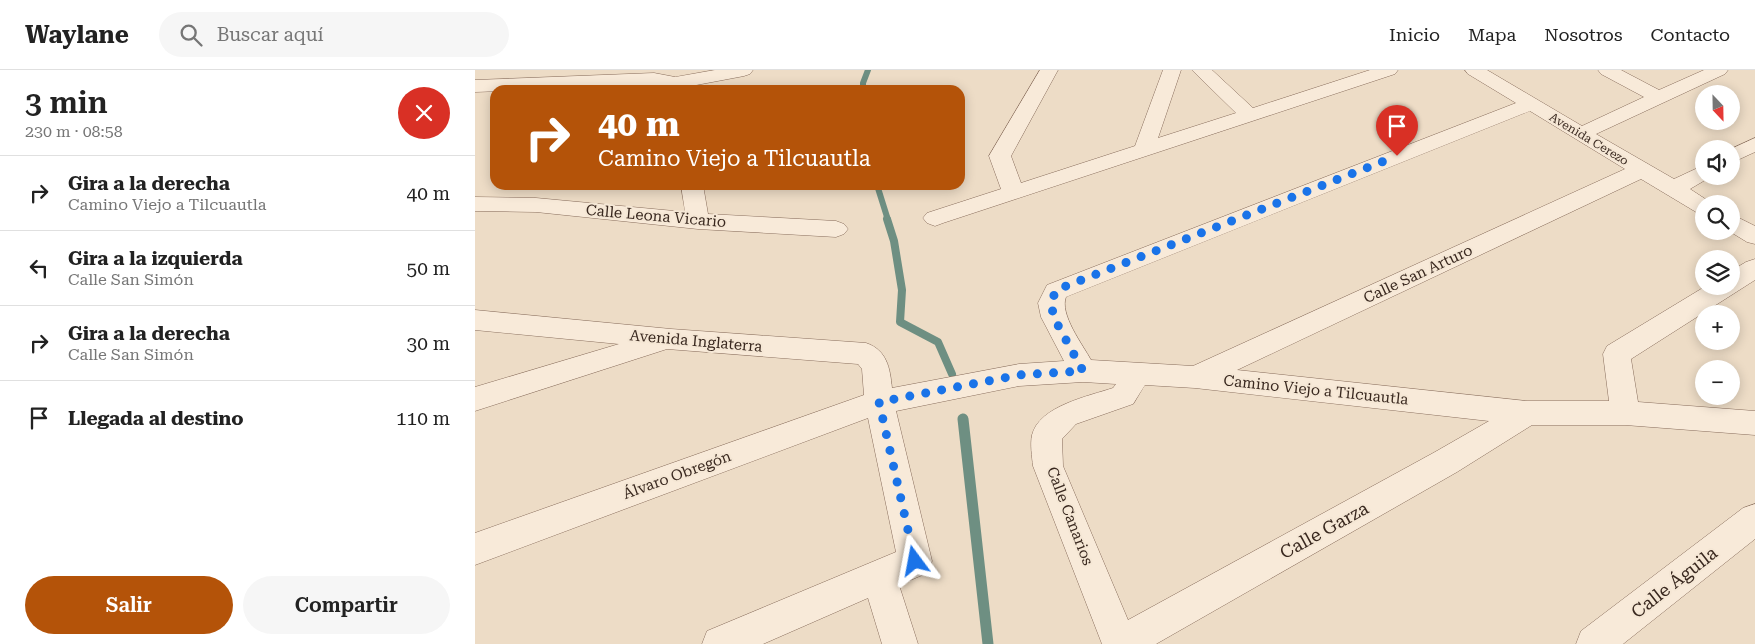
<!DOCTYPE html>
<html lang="es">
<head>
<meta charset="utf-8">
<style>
  :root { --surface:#fff; --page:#f6f6f6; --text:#222; --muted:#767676; --line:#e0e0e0; --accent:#b45309 }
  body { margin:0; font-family:"Roboto Serif",serif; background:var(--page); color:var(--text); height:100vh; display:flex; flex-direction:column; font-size:19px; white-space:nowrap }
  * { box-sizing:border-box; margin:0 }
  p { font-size:16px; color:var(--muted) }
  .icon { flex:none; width:28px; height:28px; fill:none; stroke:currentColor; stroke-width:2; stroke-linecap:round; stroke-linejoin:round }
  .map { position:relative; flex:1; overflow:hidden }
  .side { display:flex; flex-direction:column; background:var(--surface); width:475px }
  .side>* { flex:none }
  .top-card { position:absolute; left:15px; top:15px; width:475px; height:105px; border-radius:15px; box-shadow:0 2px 12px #0003; background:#b45309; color:#fff; overflow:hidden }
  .needle { width:32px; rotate:158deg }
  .controls { position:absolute; left:1220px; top:15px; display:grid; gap:10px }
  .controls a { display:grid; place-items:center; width:45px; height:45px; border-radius:50%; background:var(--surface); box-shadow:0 2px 12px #0003; font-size:25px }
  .pin { position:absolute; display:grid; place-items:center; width:42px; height:42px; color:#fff; margin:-51px -21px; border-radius:50% 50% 50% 0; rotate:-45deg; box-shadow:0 0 5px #0007 }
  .pin .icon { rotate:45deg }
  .me { position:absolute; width:55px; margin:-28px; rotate:347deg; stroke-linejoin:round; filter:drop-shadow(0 0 4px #0008) }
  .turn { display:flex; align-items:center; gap:18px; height:105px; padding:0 25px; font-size:22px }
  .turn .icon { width:65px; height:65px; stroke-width:2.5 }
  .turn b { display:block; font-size:35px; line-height:42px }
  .round { display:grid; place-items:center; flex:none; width:52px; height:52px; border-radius:26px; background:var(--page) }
  .headline { display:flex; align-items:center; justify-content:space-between; height:85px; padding:0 25px }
  h1 { font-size:30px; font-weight:600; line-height:38px }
  .primary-button { display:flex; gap:10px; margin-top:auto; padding:10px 25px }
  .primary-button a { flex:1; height:58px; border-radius:30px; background:var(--accent); color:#fff; font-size:20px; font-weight:600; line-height:58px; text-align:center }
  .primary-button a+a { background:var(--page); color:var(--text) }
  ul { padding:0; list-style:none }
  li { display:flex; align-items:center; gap:15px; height:75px; padding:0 25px; border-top:1px solid var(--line) }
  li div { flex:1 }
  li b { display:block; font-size:19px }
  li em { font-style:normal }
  header { display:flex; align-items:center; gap:30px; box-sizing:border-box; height:70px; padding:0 25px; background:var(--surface); border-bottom:1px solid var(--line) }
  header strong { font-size:24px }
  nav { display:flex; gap:28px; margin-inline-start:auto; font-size:18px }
  .search { width:350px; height:45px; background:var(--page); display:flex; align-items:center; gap:12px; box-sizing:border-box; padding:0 18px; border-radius:28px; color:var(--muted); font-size:19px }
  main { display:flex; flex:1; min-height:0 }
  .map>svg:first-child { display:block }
</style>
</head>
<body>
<header>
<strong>Waylane</strong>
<div class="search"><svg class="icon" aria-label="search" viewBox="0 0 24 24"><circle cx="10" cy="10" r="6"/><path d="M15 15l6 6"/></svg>Buscar aquí</div>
<nav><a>Inicio</a><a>Mapa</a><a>Nosotros</a><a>Contacto</a></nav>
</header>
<main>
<section class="side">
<div class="headline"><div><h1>3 min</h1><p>230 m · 08:58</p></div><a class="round" style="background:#d93025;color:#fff"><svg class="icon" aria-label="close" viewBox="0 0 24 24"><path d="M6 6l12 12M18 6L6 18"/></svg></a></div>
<ul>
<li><svg class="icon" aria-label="right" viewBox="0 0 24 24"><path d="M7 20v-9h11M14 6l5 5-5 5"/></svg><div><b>Gira a la derecha</b><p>Camino Viejo a Tilcuautla</p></div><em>40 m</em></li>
<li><svg class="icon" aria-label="left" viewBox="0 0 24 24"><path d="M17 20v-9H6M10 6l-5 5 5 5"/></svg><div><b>Gira a la izquierda</b><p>Calle San Simón</p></div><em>50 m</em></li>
<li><svg class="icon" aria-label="right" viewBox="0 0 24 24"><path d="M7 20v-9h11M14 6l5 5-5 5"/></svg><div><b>Gira a la derecha</b><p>Calle San Simón</p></div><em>30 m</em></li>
<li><svg class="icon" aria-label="arrive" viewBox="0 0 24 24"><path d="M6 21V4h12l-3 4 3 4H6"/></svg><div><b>Llegada al destino</b></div><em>110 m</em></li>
</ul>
<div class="primary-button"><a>Salir</a><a>Compartir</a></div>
</section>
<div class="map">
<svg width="1280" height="574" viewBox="0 0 1280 574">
  <rect width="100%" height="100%" fill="#eddcc6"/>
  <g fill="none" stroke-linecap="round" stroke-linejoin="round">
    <g stroke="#6e8f82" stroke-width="6">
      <polyline points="388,20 388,13 393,0"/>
      <polyline points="402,115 413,150"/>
    </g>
    <polyline stroke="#6e8f82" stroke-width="8" points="412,149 419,171 427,220 425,252 463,272 477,304"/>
    <polyline stroke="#6e8f82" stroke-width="11" points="488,349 513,574"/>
    <defs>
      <g id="minor">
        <polygon points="240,0 278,0 275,4 269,6 200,19 179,15 0,22 0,10 179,3 200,7"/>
        <polygon points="565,0 583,0 536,86 546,113 660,76 688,0 706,0 683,68 761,43 717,0 737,0 778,38 895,0 923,0 920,4 468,153 460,156 452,153 448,148 452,143 526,119 514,86"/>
        <path d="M990 0H1012L1107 56 1169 27 1126 4 1123 0H1146L1184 20 1229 0H1253L1250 4 1121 64 1199 109 1229 95V106H1237L1215 119 1238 134H1229V144L1221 142 1166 109 762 300 1052 331H1134L1128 284 1132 276 1231 216H1256V201L1271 192 1280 189V210L1156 289 1163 332 1280 341V365L1150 355H1057L982 402 681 574H627L558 396C557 387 555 374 557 365 564 336 614 326 638 318L641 314 608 312 544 316 421 341 457 491 452 503 424 515 443 574H407L393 528 288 574H227L232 561 421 482 393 348 0 495V463L389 325 387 299 383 294 192 279 0 341V317L144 274 0 260V240L196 259 391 273C412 280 415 298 417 318L544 294 589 291 566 247 563 233 572 215 1041 33 993 4ZM1055 41 1150 99 718 296 616 290C608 275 584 244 591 227ZM670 315 720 318 1014 351 960 382 653 550 588 396 587 369 601 354 658 334Z"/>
        <polygon points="1280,68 1280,82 1256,93 1256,79"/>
        <polygon points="206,115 228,115 233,144 361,151 369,154 373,159 369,164 361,167 223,159 61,142 0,141 0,127 61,128 210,142"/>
        <polygon points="1256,144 1280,156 1280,174 1272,172 1254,161 1256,161"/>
        <polygon points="1280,434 1280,469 1148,574 1101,574 1106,561 1268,438"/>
      </g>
    </defs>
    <use href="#minor" stroke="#886d5c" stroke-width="1"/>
    <use href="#minor" fill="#f8ead9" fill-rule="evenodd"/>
  </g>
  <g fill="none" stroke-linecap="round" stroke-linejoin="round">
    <polyline stroke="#1a73e8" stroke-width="9" stroke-dasharray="0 16.2" points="440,491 404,332 544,305 608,301 579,248 576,233 581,220 922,86"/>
  </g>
  <g text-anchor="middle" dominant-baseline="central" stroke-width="4" stroke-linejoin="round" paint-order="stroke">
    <g font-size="12" fill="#39281f" stroke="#f5e7d5">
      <text transform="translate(1114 69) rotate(31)">Avenida Cerezo</text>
    </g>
    <g font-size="15" fill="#39281f" stroke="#f5e7d5">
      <text transform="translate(181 146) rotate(5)">Calle Leona Vicario</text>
      <text transform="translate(943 204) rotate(-25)">Calle San Arturo</text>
      <text transform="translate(221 271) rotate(5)">Avenida Inglaterra</text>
      <text transform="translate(841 320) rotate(6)">Camino Viejo a Tilcuautla</text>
      <text transform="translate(202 405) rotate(-20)">Álvaro Obregón</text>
      <text transform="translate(595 446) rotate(69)">Calle Canarios</text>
    </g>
    <g font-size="18" fill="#39281f" stroke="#f5e7d5">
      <text transform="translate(849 460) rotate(-29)">Calle Garza</text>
      <text transform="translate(1199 512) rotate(-38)">Calle Águila</text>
    </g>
  </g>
</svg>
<div class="controls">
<a><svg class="needle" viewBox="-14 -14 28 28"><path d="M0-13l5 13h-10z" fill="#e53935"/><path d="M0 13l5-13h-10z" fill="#767676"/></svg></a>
<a><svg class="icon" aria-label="sound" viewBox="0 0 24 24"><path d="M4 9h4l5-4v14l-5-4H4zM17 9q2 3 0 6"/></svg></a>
<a><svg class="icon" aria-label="search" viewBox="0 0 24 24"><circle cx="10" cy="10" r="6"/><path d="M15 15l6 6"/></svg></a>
<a><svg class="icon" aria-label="layers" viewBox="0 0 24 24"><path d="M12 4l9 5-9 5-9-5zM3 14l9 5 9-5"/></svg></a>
<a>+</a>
<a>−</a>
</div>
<div class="pin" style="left:922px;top:86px;background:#d93025"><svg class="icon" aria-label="arrive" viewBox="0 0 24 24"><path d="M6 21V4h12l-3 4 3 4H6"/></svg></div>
<svg class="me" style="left:440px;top:491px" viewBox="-20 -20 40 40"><path d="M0-17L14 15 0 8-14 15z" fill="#1a73e8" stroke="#fff" stroke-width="4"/></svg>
<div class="top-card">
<div class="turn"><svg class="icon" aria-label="right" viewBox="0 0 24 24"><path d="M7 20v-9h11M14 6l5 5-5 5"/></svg><div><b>40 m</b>Camino Viejo a Tilcuautla</div></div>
</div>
</div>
</main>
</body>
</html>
